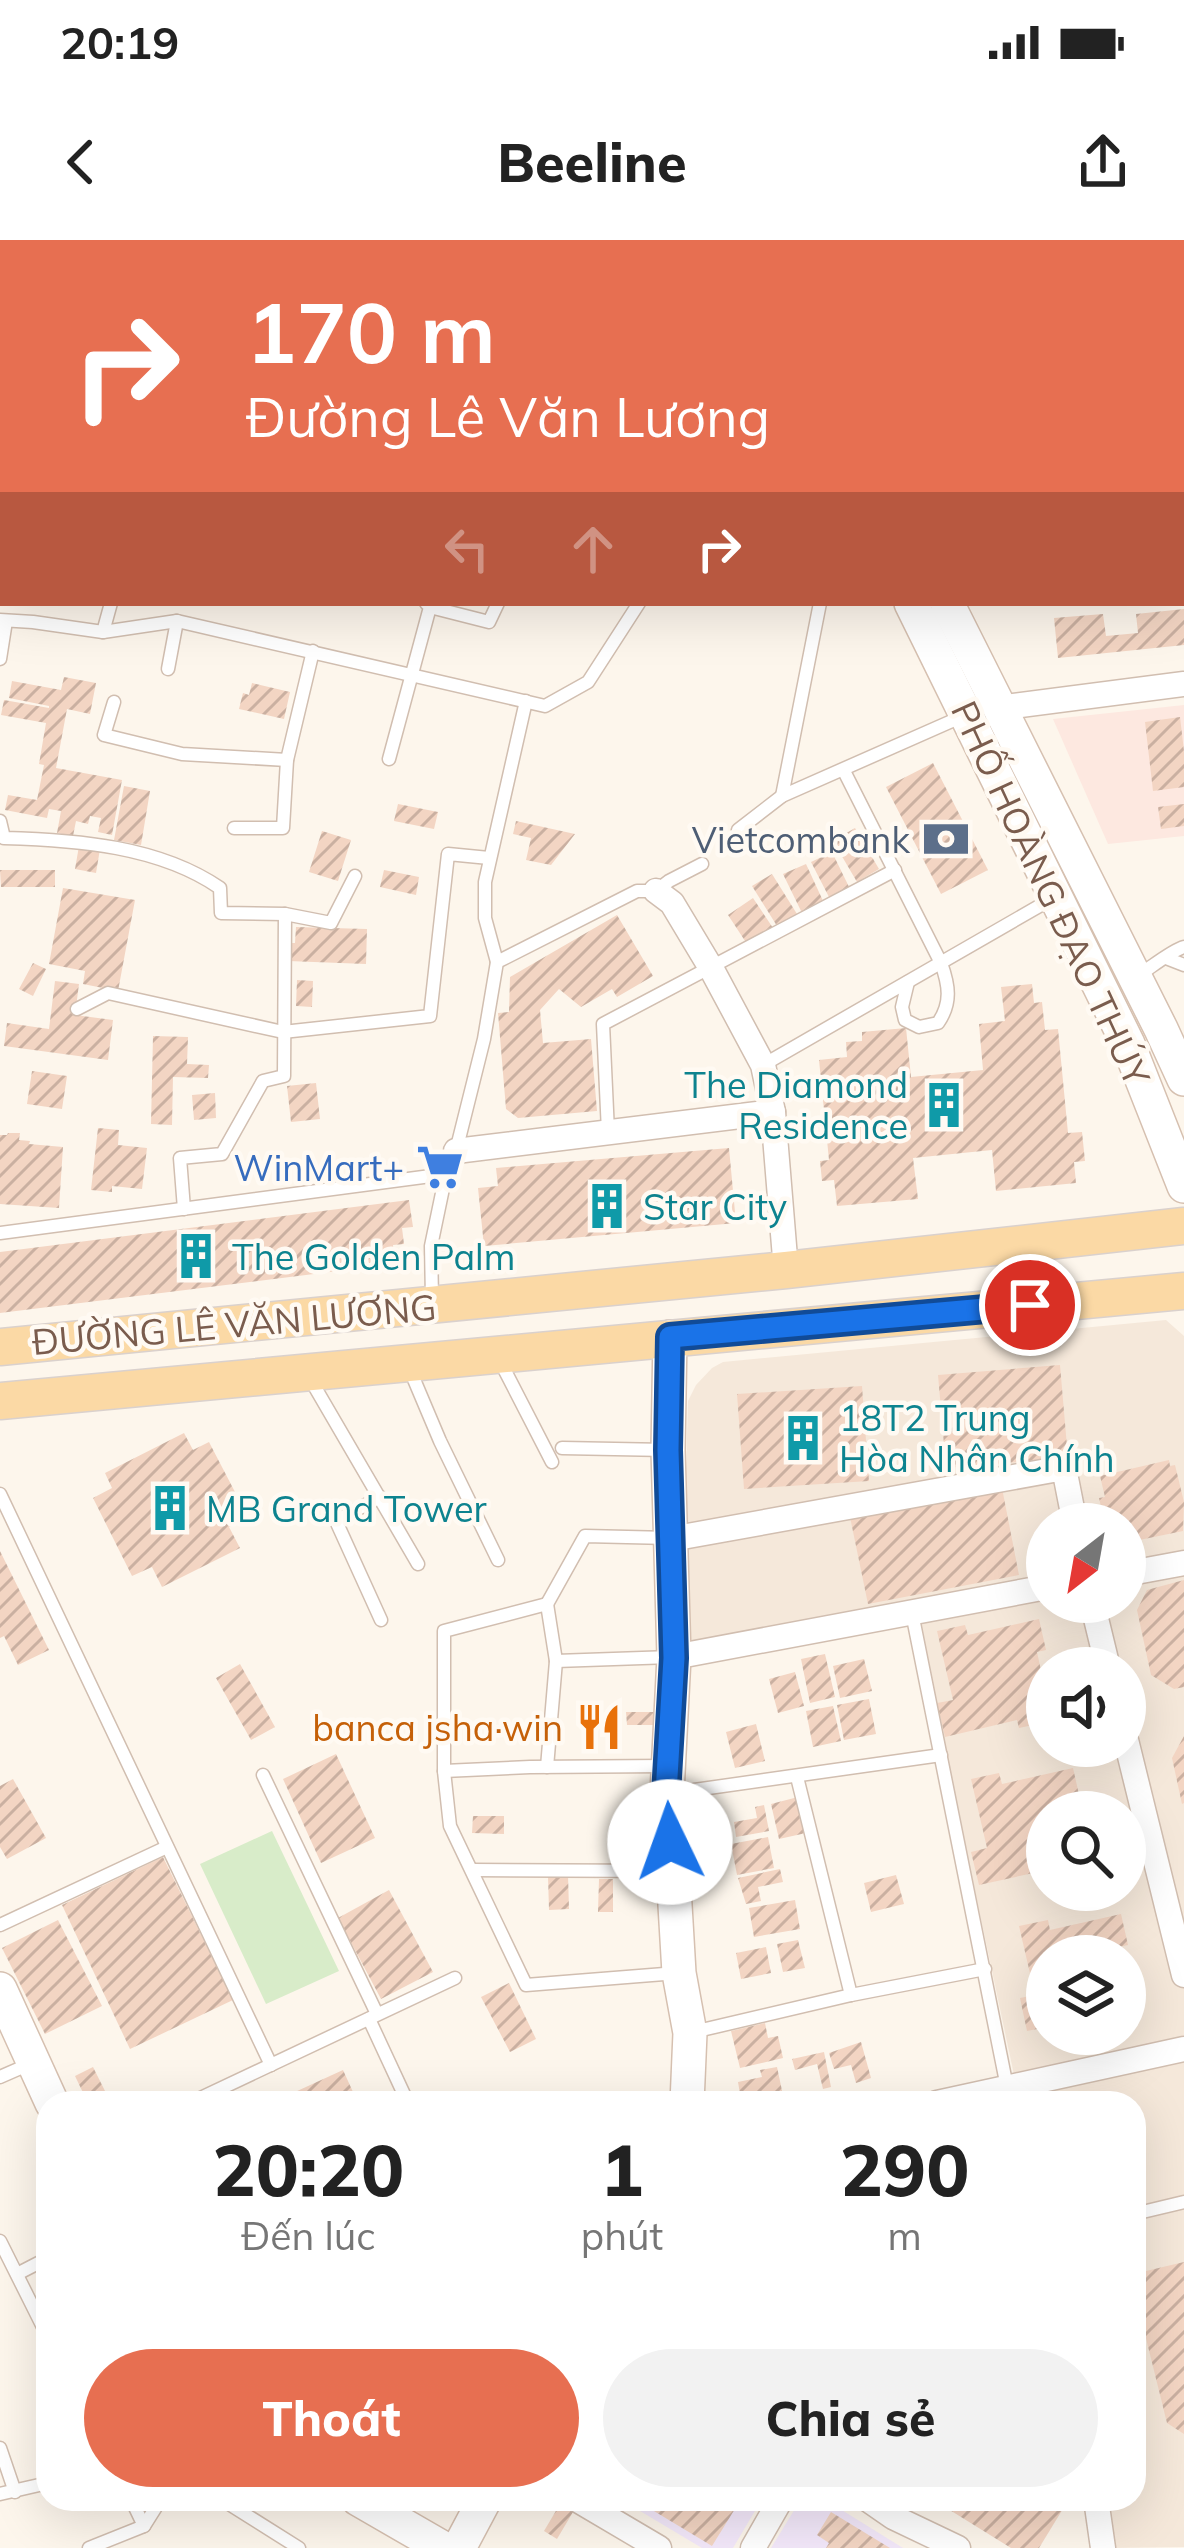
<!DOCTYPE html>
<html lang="vi">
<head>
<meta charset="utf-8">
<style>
  :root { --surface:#fff; --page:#f2f2f2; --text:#222; --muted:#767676; --accent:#e76f51 }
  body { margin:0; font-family:Mulish,sans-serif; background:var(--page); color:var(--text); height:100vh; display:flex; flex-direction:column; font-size:45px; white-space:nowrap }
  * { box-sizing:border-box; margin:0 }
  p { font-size:39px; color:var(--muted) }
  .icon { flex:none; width:66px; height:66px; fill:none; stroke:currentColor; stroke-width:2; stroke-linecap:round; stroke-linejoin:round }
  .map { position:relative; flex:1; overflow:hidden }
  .sheet { position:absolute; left:36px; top:1851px; width:1110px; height:420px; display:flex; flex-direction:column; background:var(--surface); border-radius:36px; box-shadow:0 12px 48px #0002 }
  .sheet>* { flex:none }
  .guide { position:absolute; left:0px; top:0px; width:1185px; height:366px; box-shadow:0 12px 48px #0002; background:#e76f51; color:#fff; overflow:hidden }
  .needle { width:78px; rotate:211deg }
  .buttons { position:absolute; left:1026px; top:1263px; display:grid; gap:24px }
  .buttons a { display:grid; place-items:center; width:120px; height:120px; border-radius:50%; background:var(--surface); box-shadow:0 12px 48px #0002; font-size:60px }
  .pin { position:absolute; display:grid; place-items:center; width:102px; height:102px; color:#fff; margin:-51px; border:6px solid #fff; border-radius:50%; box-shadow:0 3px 12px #0007 }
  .me { position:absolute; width:132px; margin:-66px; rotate:357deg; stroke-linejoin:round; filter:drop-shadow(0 0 9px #0008) }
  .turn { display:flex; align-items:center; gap:42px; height:252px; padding:0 48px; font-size:54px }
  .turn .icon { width:156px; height:156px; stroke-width:2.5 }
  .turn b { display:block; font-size:84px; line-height:102px }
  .lanes { display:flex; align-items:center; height:114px; padding:0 48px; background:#0003; justify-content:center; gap:60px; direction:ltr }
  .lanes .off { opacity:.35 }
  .eta { display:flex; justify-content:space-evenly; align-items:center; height:204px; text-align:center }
  .eta b { font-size:72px; font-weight:800; line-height:84px }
  .button { display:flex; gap:24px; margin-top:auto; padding:24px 48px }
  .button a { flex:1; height:138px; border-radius:72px; background:var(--accent); color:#fff; font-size:48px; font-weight:800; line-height:138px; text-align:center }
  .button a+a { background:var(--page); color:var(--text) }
  .status { display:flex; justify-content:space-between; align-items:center; height:84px; padding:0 60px; background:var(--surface); direction:ltr }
  .status svg { height:33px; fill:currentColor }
  header { display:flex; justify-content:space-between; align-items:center; height:156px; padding:0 48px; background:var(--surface); font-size:54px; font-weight:800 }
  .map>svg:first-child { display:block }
</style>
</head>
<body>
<div class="status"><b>20:19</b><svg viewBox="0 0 49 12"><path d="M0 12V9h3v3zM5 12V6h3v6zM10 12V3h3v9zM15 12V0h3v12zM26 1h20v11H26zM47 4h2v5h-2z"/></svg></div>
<header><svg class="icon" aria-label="back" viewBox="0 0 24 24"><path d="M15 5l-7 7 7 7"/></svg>Beeline<svg class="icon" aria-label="share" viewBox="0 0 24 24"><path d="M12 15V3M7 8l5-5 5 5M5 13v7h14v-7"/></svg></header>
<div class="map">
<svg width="1184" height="2308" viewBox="0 0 1184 2308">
  <defs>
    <pattern id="building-hatch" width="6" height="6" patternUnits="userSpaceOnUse" patternTransform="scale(3)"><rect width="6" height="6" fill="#f3d5c3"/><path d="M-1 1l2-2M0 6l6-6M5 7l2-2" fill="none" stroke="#cab0a1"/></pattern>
  </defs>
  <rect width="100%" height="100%" fill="#fdf6ec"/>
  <path fill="#f5e8da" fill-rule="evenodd" d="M1166 1080 1184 1096V2307L1108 2308 1101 2259H1134V1863H1020L914 1363 690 1402 685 1264 688 1161 696 1145 712 1128 723 1122ZM1047 1284H1125V1362H1047ZM1047 1428H1125V1506H1047ZM1047 1572H1125V1650H1047ZM1047 1716H1125V1794H1047Z"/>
  <polygon fill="#fde8e0" points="1184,465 1184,596 1108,604 1053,479"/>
  <g fill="#f3e8fa">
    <polygon points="620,2259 762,2259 733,2308 702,2308"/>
    <polygon points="801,2259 824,2259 903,2308 771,2308"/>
  </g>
  <polygon fill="#d8ecc9" points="272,1591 339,1731 266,1764 200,1624"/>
  <g fill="url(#building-hatch)">
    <polygon points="1184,369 1184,405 1058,418 1054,378 1103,374 1106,396 1138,393 1136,374"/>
    <polygon points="64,437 96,443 90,474 67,469 56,528 122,540 112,595 98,592 101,578 90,576 88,584 76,581 73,596 57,593 61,571 49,569 47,578 5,570 8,555 37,560 44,525 39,524 46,483 1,475 4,460 49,468 49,466 9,458 12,441 61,450"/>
    <polygon points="252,443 290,452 284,479 239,469 243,453 249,455"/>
    <polygon points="1180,477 1184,511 1184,547 1153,551 1145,482"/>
    <polygon points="933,523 988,630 941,654 886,547"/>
    <polygon points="124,546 150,551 141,605 114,600"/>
    <polygon points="398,564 438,572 434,589 394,581"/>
    <polygon points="1184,564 1184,586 1161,589 1158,567"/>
    <polygon points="516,581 575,594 551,625 526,620 531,598 513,594"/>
    <polygon points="855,588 879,629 857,642 833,601"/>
    <polygon points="322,591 351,600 338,641 309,632"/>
    <polygon points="79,606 100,609 96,633 75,629"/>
    <polygon points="832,612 850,649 830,659 811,622"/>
    <polygon points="806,624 824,663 802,673 783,634"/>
    <polygon points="0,630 55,630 55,647 1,647"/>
    <polygon points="384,630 419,637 416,655 380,647"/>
    <polygon points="772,634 797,674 777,686 752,646"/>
    <polygon points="63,648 135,660 118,751 83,744 85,731 49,724"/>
    <polygon points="753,658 775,691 749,707 728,675"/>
    <polygon points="617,675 653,736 617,757 612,749 581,767 559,749 540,770 543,803 591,799 597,871 518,878 506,869 498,773 509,772 510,737"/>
    <polygon points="296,687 367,689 366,724 288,721 288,703 295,703"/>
    <polygon points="33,723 46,729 33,756 19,749"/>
    <polygon points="297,740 313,741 312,767 296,766"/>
    <polygon points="55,741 79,744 75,775 113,780 108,820 4,806 7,783 49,789"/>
    <polygon points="1032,744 1034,763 1042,762 1045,790 1058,789 1068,893 1082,892 1085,921 1074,922 1076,943 996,951 992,910 913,918 918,959 837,966 834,940 822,941 820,921 829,920 819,820 847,817 846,802 862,801 862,792 906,788 911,837 983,830 979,784 1005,781 1001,747"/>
    <polygon points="153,796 188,797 187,824 209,825 208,838 173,837 172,885 151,884"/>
    <polygon points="32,831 67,836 62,869 27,864"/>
    <polygon points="316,843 320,879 291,882 287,846"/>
    <polygon points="215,853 216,878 194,880 192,855"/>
    <polygon points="98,888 119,890 118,905 147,908 142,949 112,946 112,952 91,950"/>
    <polygon points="8,893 20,893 19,900 30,901 29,904 63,907 59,968 0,964 0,895 7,895"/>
    <polygon points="729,908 736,983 484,1006 478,948 498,946 496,928"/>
    <polygon points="409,960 413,987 402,988 404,1004 393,1005 394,1014 385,1020 386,1025 0,1073 0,1012"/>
    <polygon points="1060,1125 1068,1218 946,1228 938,1135"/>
    <polygon points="862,1146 869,1241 744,1249 737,1154"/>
    <polygon points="184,1193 193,1210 209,1202 248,1277 229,1287 240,1308 162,1347 152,1327 132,1336 93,1258 112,1248 105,1233"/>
    <polygon points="1169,1220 1170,1226 1175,1225 1184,1262 1183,1291 1125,1303 1125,1284 1105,1284 1099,1258 1105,1257 1100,1236"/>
    <polygon points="1002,1248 1019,1335 868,1364 850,1277"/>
    <polygon points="0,1311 49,1410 18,1425 4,1396 0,1398"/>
    <polygon points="1184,1340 1184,1447 1174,1449 1151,1435 1137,1370 1147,1350"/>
    <polygon points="1039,1379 1046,1410 1037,1412 1047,1458 1047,1482 1019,1488 1017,1480 945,1497 937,1463 953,1460 937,1391 965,1385 968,1395"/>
    <polygon points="825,1414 835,1457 810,1463 801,1419"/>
    <polygon points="864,1419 872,1451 840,1458 833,1426"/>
    <polygon points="240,1424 275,1487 251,1500 216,1438"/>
    <polygon points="795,1432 804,1466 778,1473 769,1439"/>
    <polygon points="869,1459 876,1494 844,1500 837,1465"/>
    <polygon points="833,1466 841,1501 813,1507 806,1471"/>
    <polygon points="626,1472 663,1472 663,1485 627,1485"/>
    <polygon points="756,1484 765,1521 735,1528 726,1492"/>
    <polygon points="1184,1496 1184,1563 1182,1564 1172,1518"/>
    <polygon points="336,1514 375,1598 321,1623 283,1539"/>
    <polygon points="1073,1528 1080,1559 1070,1561 1073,1572 1047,1572 1047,1630 979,1645 971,1612 987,1608 971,1539 999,1533 1002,1544"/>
    <polygon points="13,1539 46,1598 7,1619 0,1607 0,1546"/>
    <polygon points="798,1557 806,1593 779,1599 771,1564"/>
    <polygon points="764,1565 769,1591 736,1597 734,1582 757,1578 755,1567"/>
    <polygon points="473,1576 504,1576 504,1594 472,1593"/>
    <polygon points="768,1597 774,1628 737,1635 731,1604"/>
    <polygon points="163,1617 233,1760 130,1809 62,1665"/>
    <polygon points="780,1629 783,1642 758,1647 761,1661 746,1664 738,1638"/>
    <polygon points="568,1635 569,1669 549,1670 548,1636"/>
    <polygon points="896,1635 904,1664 871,1672 864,1643"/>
    <polygon points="599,1639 613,1639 613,1672 598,1672"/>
    <polygon points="389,1650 433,1732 381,1759 338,1678"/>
    <polygon points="795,1660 800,1689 754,1697 749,1668"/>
    <polygon points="1121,1674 1128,1705 1119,1707 1121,1716 1047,1716 1047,1787 1027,1791 1020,1758 1035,1755 1019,1686 1048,1680 1050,1690"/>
    <polygon points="58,1680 102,1766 45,1794 2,1708"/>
    <polygon points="798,1700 805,1728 783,1732 777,1704"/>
    <polygon points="766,1707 771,1733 741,1739 736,1713"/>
    <polygon points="509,1743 536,1799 510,1812 481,1757"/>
    <polygon points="765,1783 768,1798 778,1796 783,1818 740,1828 731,1791"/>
    <polygon points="861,1802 871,1838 856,1843 851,1825 834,1829 829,1813"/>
    <polygon points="824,1812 831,1847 823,1849 817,1824 795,1830 792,1819"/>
    <polygon points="93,1827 111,1863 88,1863 75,1836"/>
    <polygon points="777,1827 784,1860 768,1863 766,1855 741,1860 738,1842 762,1837 760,1830"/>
    <polygon points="343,1830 358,1863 271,1863"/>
    <polygon points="1184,2022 1184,2194 1167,2183 1135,2054 1146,2031"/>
    <polygon points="634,2259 692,2259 712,2271 719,2259 752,2259 746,2269 738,2264 712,2306"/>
    <polygon points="932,2259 1069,2259 1039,2308 1011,2308"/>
    <polygon points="560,2264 573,2272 557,2299 544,2291"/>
    <polygon points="831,2272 890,2308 826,2308 829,2303 817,2295"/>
  </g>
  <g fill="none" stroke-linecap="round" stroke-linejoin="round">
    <defs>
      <g id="lane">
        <polyline points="645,0 649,3"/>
        <polyline points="954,0 960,3"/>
        <polyline points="61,3 61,0"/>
        <polyline points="234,3 235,0"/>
        <polyline points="392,3 393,0"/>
        <polyline points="665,3 666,0"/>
        <polyline points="816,3 816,0"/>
        <polyline points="0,6 3,6"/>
        <polyline points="430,367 489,382 498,363"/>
        <polyline points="0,380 33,382 103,392 177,381 545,466 588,442 639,363"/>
        <polyline points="103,392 111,363"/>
        <polyline points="0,419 6,381"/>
        <polyline points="168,429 177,381"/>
        <polyline points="114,462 104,495 182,514 287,520"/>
        <polyline points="389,519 430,367 426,363"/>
        <path d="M844 531 941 723C949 745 952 763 938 783L919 787 905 780 902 767 908 742"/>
        <polyline points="782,556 820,363"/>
        <path d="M0 581 4 598C77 600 159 606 220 648L221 673 285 674 331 683 355 636"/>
        <polyline points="234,588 283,588 287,520 313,411"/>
        <polyline points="738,590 782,556 961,477"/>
        <polyline points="1166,718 1184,725"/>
        <polyline points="497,722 485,678 485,642 526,461"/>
        <path d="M1136 737C1149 729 1172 710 1184 707"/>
        <polyline points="77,769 108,753 283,792 430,776 448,614 489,618"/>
        <polyline points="763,825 1055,657"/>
        <polyline points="608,892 603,784 895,630"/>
        <polyline points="184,969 180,918 222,914 263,841 284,836 285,674"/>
        <polyline points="0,993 446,934"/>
        <polyline points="432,1058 431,1006 446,934 456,911 484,799 497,722 637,651 656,651 669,641 702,624"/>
        <polyline points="500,1121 552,1222"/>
        <polyline points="410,1130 440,1201 498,1320"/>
        <polyline points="309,1137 418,1324"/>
        <polyline points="562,1208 667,1210"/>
        <polyline points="0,1254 271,1825"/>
        <polyline points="380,1257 336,1281 381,1380"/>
        <polyline points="547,1364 444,1391 444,1531 450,1586 526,1745 677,1733"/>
        <polyline points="547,1364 556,1421 671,1417"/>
        <polyline points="547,1364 585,1296 669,1298"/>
        <polyline points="912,1373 1007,1847"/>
        <polyline points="547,1527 556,1421"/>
        <polyline points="444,1531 530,1527 666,1526"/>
        <polyline points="263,1535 377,1774"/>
        <polyline points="797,1537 851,1755"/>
        <polyline points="673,1553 941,1515"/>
        <polyline points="473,1630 672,1631"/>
        <polyline points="0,1685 167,1607"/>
        <polyline points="369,1779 408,1863"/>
        <polyline points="693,1792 851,1755 985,1729"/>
        <polyline points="0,1837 32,1823"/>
        <polyline points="190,1863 455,1738"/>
        <polyline points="1134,1974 1184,1962"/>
        <polyline points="0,2001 48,2097"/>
        <polyline points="17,2034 48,2018"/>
        <polyline points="0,2208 15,2252"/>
        <polyline points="0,2254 48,2243"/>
        <polyline points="221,2259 299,2308"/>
        <polyline points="144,2286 161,2259"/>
        <polyline points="89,2308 144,2286 131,2259"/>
      </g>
      <g id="street">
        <polyline points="1007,3 1010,0"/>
        <polyline points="998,468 1184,444"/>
        <polyline points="656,651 672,663 711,728 763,825 773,872 786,1030"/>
        <polyline points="456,911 773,872"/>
        <polyline points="671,1299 1064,1228 1075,1284"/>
        <polyline points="1125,1334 1184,1323"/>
        <polyline points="1092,1362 1108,1428"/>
        <polyline points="674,1417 1047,1347"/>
        <polyline points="1125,1496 1184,1735"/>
        <polyline points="937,1863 1184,1809"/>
        <polyline points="576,2259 659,2308"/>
        <polyline points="867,2259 893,2277 958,2308"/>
        <polyline points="1096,2259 1103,2308"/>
        <polyline points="753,2308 781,2259"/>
      </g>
      <g id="secondary">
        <polyline points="1182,102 1184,101"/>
        <polyline points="911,363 1128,804 1184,946"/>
        <polyline points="947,363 1161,789 1184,839"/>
        <polyline points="670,1097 668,1210 674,1417 666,1572 673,1631 679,1733 690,1793 687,1863"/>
        <polyline points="0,1749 52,1863"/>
        <polyline points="358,2259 443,2308"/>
        <polyline points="459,2308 485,2259"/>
      </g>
      <g id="primary">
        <polyline points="0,1107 786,1030 1184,986"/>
        <polyline points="0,1161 1184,1051"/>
      </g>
    </defs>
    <use href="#lane" stroke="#d1beb0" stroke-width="15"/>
    <use href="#street" stroke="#d1beb0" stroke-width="27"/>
    <use href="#secondary" stroke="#d6c0b0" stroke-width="36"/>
    <use href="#primary" stroke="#dad1cd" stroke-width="39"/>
    <use href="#lane" stroke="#fff" stroke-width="12"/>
    <use href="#street" stroke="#fff" stroke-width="24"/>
    <use href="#secondary" stroke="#fff" stroke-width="33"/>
    <use href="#primary" stroke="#fbd9a5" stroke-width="36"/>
  </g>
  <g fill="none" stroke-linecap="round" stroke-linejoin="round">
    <defs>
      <polyline id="route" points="670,1602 666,1554 674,1418 668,1210 670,1097 1030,1065"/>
    </defs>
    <use href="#route" stroke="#114b97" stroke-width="30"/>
    <use href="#route" stroke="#1a73e8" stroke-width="21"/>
  </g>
  <defs>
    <symbol id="bank-bare" viewBox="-9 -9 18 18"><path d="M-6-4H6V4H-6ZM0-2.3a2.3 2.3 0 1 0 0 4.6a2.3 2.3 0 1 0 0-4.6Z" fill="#5c6f8a" stroke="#fffaf3" stroke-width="2.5" paint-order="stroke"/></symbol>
    <symbol id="building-bare" viewBox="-9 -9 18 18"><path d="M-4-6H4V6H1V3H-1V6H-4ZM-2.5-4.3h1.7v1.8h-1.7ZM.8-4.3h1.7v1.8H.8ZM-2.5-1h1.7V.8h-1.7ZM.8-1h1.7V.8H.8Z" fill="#0f9aa8" stroke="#fffaf3" stroke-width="2.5" paint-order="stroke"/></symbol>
    <symbol id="supermarket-bare" viewBox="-9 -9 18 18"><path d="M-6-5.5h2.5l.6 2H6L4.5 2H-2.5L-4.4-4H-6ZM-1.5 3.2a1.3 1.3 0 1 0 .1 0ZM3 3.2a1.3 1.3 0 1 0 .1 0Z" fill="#3f7fe0" stroke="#fffaf3" stroke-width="2.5" paint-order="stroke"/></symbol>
    <symbol id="restaurant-bare" viewBox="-9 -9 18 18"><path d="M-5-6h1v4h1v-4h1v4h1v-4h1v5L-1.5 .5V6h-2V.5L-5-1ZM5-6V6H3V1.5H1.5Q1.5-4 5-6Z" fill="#e8710a" stroke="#fffaf3" stroke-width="2.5" paint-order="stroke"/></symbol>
  </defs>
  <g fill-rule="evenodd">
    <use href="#bank-bare" x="913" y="566" width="66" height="66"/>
    <use href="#building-bare" x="911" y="832" width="66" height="66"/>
    <use href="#supermarket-bare" x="407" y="894" width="66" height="66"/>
    <use href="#building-bare" x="574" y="933" width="66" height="66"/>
    <use href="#building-bare" x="163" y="983" width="66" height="66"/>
    <use href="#building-bare" x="770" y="1165" width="66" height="66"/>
    <use href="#building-bare" x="137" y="1235" width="66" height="66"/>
    <use href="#restaurant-bare" x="566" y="1454" width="66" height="66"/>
  </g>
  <g text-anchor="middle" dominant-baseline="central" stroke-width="9" stroke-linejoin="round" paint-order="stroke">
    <g font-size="36" fill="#4e5e75" stroke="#fffaf3" text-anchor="end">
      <text x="910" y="599">Vietcombank</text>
    </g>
    <g font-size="36" fill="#7a5c4d" stroke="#fffaf3">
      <text transform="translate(1051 653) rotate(65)">PHỐ HOÀNG ĐẠO THÚY</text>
      <text transform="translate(234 1084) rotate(-5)">ĐƯỜNG LÊ VĂN LƯƠNG</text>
    </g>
    <g font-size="36" fill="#0d838f" stroke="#fffaf3" text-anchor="start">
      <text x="908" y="844" text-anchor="end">The Diamond<tspan x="908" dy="41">Residence</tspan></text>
      <text x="643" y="966">Star City</text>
      <text x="232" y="1016">The Golden Palm</text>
      <text x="839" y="1177">18T2 Trung<tspan x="839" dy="41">Hòa Nhân Chính</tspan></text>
      <text x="206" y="1268">MB Grand Tower</text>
    </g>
    <g font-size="36" fill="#366cbe" stroke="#fffaf3" text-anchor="end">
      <text x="404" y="927">WinMart+</text>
    </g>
    <g font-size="36" fill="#c56008" stroke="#fffaf3" text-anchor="end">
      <text x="563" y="1487">banca jsha·win</text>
    </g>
  </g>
</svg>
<div class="buttons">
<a><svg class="needle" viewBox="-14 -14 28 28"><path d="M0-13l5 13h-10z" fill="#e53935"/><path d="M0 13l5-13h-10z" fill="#767676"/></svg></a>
<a><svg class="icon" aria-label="sound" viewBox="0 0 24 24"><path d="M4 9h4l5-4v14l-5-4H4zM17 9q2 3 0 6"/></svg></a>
<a><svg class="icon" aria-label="search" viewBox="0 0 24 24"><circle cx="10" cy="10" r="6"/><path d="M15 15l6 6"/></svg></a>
<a><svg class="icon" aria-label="layers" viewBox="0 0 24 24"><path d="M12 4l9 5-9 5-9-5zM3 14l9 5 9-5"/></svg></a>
</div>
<div class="pin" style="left:1030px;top:1065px;background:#d93025"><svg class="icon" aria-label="arrive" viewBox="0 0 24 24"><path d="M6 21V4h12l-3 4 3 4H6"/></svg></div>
<svg class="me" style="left:670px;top:1602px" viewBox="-20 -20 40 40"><circle r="19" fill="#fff"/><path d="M0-13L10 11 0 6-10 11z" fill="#1a73e8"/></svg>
<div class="guide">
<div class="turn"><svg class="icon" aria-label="right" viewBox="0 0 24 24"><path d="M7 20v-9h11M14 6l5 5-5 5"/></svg><div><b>170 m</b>Đường Lê Văn Lương</div></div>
<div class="lanes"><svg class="icon off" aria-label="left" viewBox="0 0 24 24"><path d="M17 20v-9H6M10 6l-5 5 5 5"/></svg><svg class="icon off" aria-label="ahead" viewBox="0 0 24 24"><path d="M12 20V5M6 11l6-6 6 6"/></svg><svg class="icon" aria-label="right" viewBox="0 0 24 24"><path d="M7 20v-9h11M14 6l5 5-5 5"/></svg></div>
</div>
<section class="sheet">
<div class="eta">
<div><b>20:20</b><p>Đến lúc</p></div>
<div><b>1</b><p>phút</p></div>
<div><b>290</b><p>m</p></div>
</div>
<div class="button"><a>Thoát</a><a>Chia sẻ</a></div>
</section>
</div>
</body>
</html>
